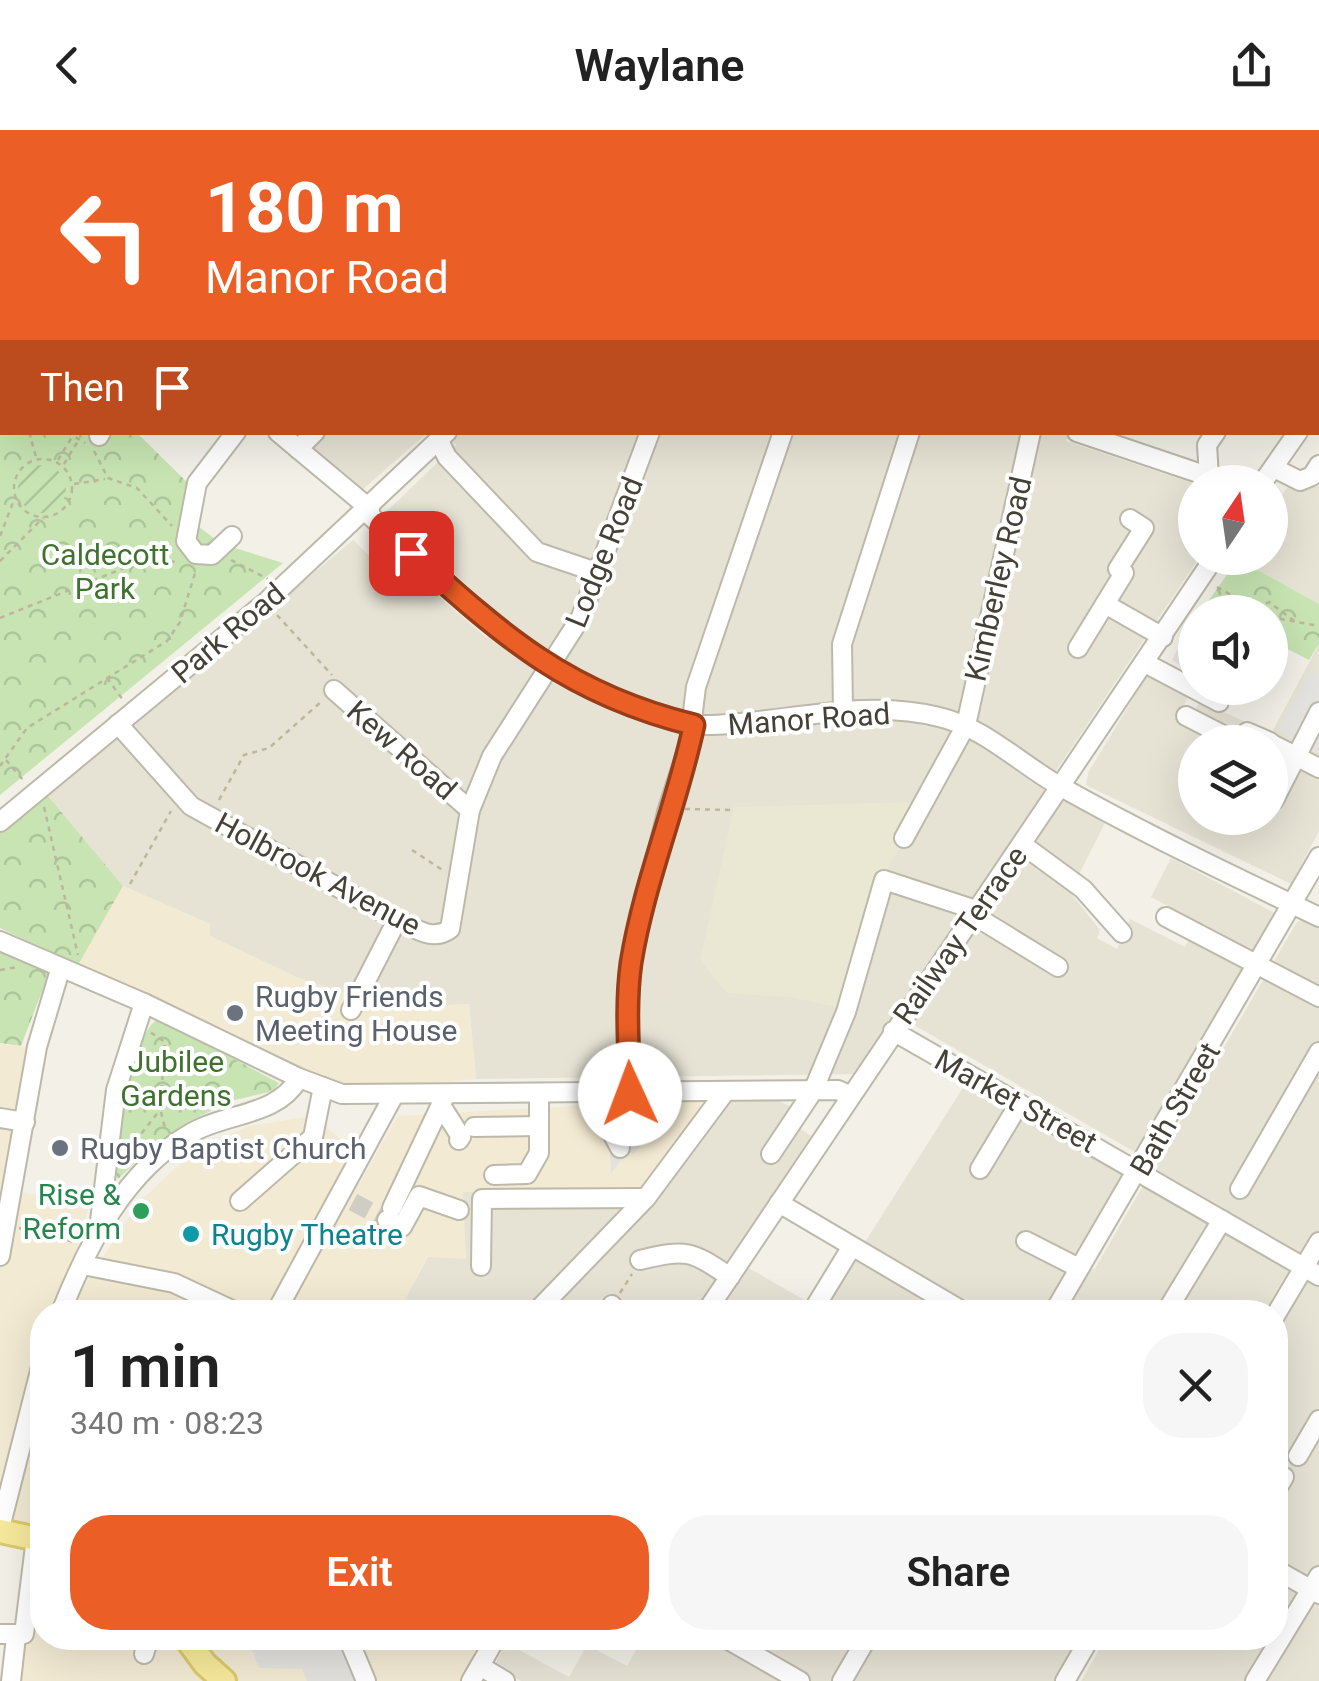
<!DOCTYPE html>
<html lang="en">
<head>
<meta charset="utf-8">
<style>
  :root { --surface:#fff; --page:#f6f6f6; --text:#222; --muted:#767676; --accent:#eb5e25 }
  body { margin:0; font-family:Roboto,sans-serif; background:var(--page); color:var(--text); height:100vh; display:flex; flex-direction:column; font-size:38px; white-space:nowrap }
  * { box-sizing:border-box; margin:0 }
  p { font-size:32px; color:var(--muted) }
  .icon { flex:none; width:55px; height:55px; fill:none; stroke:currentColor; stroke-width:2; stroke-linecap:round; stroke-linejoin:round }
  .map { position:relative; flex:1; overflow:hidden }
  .details { position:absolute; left:30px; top:1170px; width:1258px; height:350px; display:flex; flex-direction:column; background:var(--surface); border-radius:40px; box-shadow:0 10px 40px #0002 }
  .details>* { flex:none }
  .banner { position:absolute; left:0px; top:0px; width:1320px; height:305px; box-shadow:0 10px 40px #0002; background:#eb5e25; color:#fff; overflow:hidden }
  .needle { width:65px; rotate:13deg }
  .controls { position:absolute; left:1178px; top:335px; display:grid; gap:20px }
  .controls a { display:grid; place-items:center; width:110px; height:110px; border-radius:50%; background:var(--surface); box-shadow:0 10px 40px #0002; font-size:50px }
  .pin { position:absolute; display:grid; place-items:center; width:85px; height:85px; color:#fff; margin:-42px; border-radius:20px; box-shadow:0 5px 15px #0006 }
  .me { position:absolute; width:110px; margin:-55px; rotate:358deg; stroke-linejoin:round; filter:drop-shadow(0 0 8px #0008) }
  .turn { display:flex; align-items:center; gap:35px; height:210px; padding:0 40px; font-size:45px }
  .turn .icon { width:130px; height:130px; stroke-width:2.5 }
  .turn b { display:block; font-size:70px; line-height:85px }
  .then { display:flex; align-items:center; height:95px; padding:0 40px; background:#0003; gap:20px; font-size:38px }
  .round { display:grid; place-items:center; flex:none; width:105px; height:105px; border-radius:40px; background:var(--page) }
  .head { display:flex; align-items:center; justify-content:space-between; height:170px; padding:0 40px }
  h1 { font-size:60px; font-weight:600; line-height:75px }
  .cta { display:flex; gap:20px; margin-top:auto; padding:20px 40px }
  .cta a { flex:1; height:115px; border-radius:40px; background:var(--accent); color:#fff; font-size:40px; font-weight:600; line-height:115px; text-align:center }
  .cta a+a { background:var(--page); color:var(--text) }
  header { display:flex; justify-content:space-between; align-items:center; height:130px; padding:0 40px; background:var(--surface); font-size:45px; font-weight:600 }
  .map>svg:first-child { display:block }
</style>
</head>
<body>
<header><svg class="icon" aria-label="back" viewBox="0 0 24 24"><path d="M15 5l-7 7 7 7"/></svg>Waylane<svg class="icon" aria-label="share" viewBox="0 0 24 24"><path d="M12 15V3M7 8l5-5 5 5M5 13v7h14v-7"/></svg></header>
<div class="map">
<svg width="1319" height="1551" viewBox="0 0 1319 1551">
  <defs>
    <pattern id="park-crowns" width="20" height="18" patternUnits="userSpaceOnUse" patternTransform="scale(2.5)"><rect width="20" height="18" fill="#c7e4b2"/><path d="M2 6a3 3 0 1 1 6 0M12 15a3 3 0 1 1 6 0" fill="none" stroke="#acc59a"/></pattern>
    <pattern id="garden-furrows" width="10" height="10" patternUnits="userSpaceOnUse" patternTransform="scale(2.5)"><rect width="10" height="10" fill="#c7e4b2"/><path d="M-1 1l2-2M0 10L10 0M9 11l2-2" fill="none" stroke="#acc59a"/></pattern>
  </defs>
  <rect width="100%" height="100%" fill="#f2f0e7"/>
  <g fill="#e6e3d5" fill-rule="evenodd">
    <polygon points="0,0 378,0 381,2 2,2 2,125"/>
    <polygon points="291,303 427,303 362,360"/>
    <polygon points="443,303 1068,303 1066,311 1195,354 1195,428 1199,428 1045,657 1107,689 1070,762 1100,800 1097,808 1117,819 1130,789 1185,817 1191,806 1180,801 1188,787 1151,767 1171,728 1275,783 1135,1022 900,887 861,944 476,949 469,874 363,879 367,871 296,847 210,806 210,794 123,756 48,666 353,410 404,459 416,447 487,508 502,488 387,381 456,315"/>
    <polygon points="1292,351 1319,357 1319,474 1238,429 1270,428 1270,382"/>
    <path d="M1319 514V701L1291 754 1086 655 1088 643 1149 542 1189 564 1184 575 1195 580 1200 571 1271 604ZM1195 612H1270V688H1195Z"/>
    <polygon points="1307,788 1319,794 1319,1551 1081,1551 1106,1508 1275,1508 1275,1182 398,1182 463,1062 654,1063 728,970 774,969 790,976 793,994 811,1006 731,1128 822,1180 966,953 1126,1041 1080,1132 1094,1140 1297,792"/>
    <polygon points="643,1508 1079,1508 1054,1551 521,1551 494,1536 506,1513 569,1547 587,1515 627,1536"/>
  </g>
  <g fill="#f3ead3">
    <polygon points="123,756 210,794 210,806 296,847 368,871 364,879 469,874 476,949 376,958 326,950 78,835"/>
    <polygon points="0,914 32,918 1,1059 89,1075 71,1144 73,1173 139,1072 194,1021 249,996 312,986 353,1019 267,1182 42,1182 42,1395 0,1390"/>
    <polygon points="712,968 636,1063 463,1062 466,1129 427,1127 398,1182 285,1182 398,986"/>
    <polygon points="37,1428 42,1429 42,1508 491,1508 477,1538 498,1551 15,1551 28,1499"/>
  </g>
  <polygon fill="#eae7d2" points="914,672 911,698 882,748 843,878 788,867 727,863 700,830 734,677"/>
  <g fill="url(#park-crowns)">
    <polygon points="0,144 2,302 137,303 197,362 199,397 222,414 283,433 0,665"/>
    <polygon points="1238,429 1319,474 1319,514 1309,530 1270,510 1270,482 1218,482 1205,476"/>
    <polygon points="48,666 123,756 78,835 0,798 0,703"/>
    <polygon points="0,815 49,843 21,916 0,913"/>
    <path d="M159 889 279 953 273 961 235 970 189 991 155 1014 118 1049 115 1044C119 1015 132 899 159 889Z"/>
  </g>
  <circle fill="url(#garden-furrows)" cx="42" cy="359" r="24"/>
  <g fill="#e4e2de">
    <polygon points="1195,485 1195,544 1172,530"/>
    <polygon points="1310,539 1319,544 1319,623 1278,601"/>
    <polygon points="630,973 632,1009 640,1016 633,1024 628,1021 611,1043 610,1010 601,1010 601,974"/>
    <polygon points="247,1508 346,1508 364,1551 307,1551 302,1539 259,1538"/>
  </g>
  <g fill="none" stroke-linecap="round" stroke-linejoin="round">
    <polyline stroke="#cfcdc4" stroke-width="18" stroke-dasharray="18 9" stroke-linecap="butt" points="353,1072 387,1090"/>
    <defs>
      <g id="minor">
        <polyline points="398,0 401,2"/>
        <polyline points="695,0 700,2"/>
        <polyline points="739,0 740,2"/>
        <polyline points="910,0 914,2"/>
        <polyline points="971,0 976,2"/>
        <polyline points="113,2 115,0"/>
        <polyline points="286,2 288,0"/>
        <polyline points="1318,113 1319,114"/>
        <polyline points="0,132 2,133"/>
        <polyline points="1318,273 1319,270"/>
        <polyline points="278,302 370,379"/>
        <polyline points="1077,302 1225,352"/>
        <polyline points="99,306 101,302"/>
        <polyline points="439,311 447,327 537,422 599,443"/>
        <polyline points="298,319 315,302"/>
        <polyline points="1274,338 1300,351 1312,346 1319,335"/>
        <polyline points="1209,347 1207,315 1216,302"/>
        <polyline points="1263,352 1298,302"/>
        <path d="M366 382C453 460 533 546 647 582 669 589 690 596 713 595 788 592 864 568 939 587 983 597 1017 631 1056 654 1141 702 1231 745 1319 787"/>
        <polyline points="232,406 212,425 196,424 186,411 197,353 236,302"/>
        <polyline points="1105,474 1163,507"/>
        <polyline points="1078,518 1124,443 1118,439 1144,398 1130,389"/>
        <polyline points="1145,533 1219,572"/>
        <polyline points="334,560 470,680"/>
        <polyline points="843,580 842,514 910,302"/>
        <polyline points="1186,586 1229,608"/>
        <path d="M118 594 191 676 397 790C415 798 432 812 450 799L470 680 492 626 581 487 650 302"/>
        <polyline points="1247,602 1270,612"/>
        <polyline points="1270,613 1319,638"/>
        <polyline points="1270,668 1274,670 1319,582"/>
        <polyline points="0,692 266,472 447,302"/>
        <polyline points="904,708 966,595 1031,302"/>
        <polyline points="1023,715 1083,759 1122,803"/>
        <polyline points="975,786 1058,837"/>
        <polyline points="1166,787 1319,867"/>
        <polyline points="0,811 144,873 299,948 342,964 838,960 851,966"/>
        <polyline points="351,880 397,790"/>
        <polyline points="893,901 1319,1146"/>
        <polyline points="613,964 611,1001 620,1018"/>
        <polyline points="630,964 627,872 631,831 667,682 689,614 696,557 783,302"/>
        <polyline points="442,977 461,1007 459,1010"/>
        <polyline points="0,988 25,992"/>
        <polyline points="474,997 539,996"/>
        <polyline points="771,1024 813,961 846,882 884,750 979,781"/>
        <polyline points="980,1039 1019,974"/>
        <polyline points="494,1045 527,1044 539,1023 539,965"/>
        <polyline points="1240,1059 1319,922"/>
        <polyline points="240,1071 313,1007 323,957"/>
        <polyline points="779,1073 964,1182"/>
        <polyline points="392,1078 446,964"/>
        <polyline points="387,1090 402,1097 419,1066 459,1080"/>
        <polyline points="99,1099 116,960 144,873"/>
        <polyline points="1026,1111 1079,1138"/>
        <polyline points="0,1126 37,917 60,840"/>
        <path d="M640 1130C687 1119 690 1120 730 1147"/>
        <polyline points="83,1135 174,1153 236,1182"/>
        <polyline points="481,1136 482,1069 646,1068"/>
        <polyline points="612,1175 614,1182"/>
        <path d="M61 1182C88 1114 125 1041 191 1003 227 982 277 987 299 948"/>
        <polyline points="276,1182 394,965"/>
        <polyline points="536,1182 646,1068 725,962"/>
        <polyline points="706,1182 1214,428"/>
        <polyline points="812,1182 851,1118"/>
        <polyline points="1054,1182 1319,727"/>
        <polyline points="1166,1182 1222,1090"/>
        <polyline points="1275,1186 1319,1112"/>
        <polyline points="1298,1326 1319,1290"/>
        <polyline points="1275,1362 1284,1347"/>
        <polyline points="0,1398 42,1233"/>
        <polyline points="1275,1439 1319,1464"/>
        <polyline points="0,1504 24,1504 36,1408"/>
        <polyline points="348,1508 366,1551"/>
        <polyline points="725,1508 800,1551"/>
        <polyline points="144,1524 149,1508"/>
        <polyline points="480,1536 505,1551"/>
        <polyline points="11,1551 16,1507"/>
        <polyline points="471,1551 496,1508"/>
        <polyline points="842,1551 867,1508"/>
        <polyline points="1065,1551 1090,1508"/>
        <polyline points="1255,1551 1319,1446"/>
      </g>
      <g id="major">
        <polyline points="0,1401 42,1410"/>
        <polyline points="186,1508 205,1534 224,1551"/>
      </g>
    </defs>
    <use href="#minor" stroke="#bdb9aa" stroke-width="22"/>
    <use href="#major" stroke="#dbc96c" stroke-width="28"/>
    <g stroke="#beb69c" stroke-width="2.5" stroke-dasharray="5 5" stroke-linecap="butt">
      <polyline points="659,2 661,0"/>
      <polyline points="672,2 673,0"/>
      <polyline points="0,218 2,216"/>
      <polyline points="0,289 2,289"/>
      <polyline points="29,302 36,327"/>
      <polyline points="67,302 85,313"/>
      <polyline points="94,321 108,348 137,358 172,396"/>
      <circle cx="43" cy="358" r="29"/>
      <polyline points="58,330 72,307"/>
      <polyline points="64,334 78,311"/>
      <polyline points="74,354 105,349"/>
      <polyline points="0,406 14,370"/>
      <polyline points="231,430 268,449"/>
      <polyline points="0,431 43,388"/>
      <polyline points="1217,457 1261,482"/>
      <polyline points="1257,478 1269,472 1297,493"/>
      <polyline points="277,485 332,545"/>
      <polyline points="1270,487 1319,496"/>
      <polyline points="0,488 129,436 179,431"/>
      <polyline points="107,548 123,570"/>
      <polyline points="6,630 24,651"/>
      <polyline points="0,636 27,598 167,511 180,492 196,440"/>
      <polyline points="219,670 244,625 269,618 321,572"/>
      <polyline points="44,677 78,825"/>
      <polyline points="685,679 733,680"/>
      <polyline points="412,720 444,741"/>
      <polyline points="130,754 171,681"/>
      <polyline points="0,840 18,837"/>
      <polyline points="161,982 165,998"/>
      <polyline points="131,1031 137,1009 160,980 165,912 150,902"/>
      <polyline points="19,1098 74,1112"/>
      <polyline points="620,1163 632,1144"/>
      <polyline points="566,1174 577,1182"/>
    </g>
    <use href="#minor" stroke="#fff" stroke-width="18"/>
    <use href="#major" stroke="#f7e99b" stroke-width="22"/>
    <defs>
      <g id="rail">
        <polyline points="1169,0 1173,2"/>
        <polyline points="1211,0 1215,2"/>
        <polyline points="1318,61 1319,61"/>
        <polyline points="1318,84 1319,85"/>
      </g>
    </defs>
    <use href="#rail" stroke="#969696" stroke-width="8"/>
    <use href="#rail" stroke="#fff" stroke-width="4" stroke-dasharray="11" stroke-linecap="butt"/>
  </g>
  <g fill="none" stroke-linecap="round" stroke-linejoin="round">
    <defs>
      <path id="route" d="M411 423C504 507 568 564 694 595 677 675 644 752 631 833 625 876 629 920 630 964"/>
    </defs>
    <use href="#route" stroke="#993d18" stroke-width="25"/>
    <use href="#route" stroke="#eb5e25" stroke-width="18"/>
  </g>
  <g fill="#6b7280" stroke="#fff" stroke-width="4">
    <circle cx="235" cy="883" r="10"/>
    <circle cx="60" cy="1018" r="10"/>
  </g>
  <circle fill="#2e9e5b" stroke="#fff" stroke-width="4" cx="141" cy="1081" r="10"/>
  <circle fill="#0f9aa8" stroke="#fff" stroke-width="4" cx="191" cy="1104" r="10"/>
  <g text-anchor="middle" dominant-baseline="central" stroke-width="8" stroke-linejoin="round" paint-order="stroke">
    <g font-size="30" fill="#454136" stroke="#fff">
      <text transform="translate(604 422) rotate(-68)">Lodge Road</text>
      <text transform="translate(998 449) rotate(-77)">Kimberley Road</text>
      <text transform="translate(228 503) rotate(-40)">Park Road</text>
      <text transform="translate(809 589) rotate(-4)">Manor Road</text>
      <text transform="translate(402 620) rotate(41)">Kew Road</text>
      <text transform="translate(318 744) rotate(28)">Holbrook Avenue</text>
      <text transform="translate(960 805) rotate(-55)">Railway Terrace</text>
      <text transform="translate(1016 971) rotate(29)">Market Street</text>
      <text transform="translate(1175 979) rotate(-60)">Bath Street</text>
    </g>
    <g font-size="30" fill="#3e722e" stroke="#fff">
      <text x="105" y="424">Caldecott<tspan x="105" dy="34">Park</tspan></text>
      <text x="176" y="931">Jubilee<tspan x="176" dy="34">Gardens</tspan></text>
    </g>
    <g font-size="30" fill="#5b616d" stroke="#fff" text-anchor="start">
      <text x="255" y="866">Rugby Friends<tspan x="255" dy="34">Meeting House</tspan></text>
      <text x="80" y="1018">Rugby Baptist Church</text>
    </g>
    <g font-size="30" fill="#27864d" stroke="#fff" text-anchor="end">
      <text x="121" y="1064">Rise &amp;<tspan x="121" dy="34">Reform</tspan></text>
    </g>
    <g font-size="30" fill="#0d838f" stroke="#fff" text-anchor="start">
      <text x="211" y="1104">Rugby Theatre</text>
    </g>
  </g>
</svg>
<div class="controls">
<a><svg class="needle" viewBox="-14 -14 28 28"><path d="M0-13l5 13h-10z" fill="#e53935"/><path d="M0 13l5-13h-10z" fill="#767676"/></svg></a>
<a><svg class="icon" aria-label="sound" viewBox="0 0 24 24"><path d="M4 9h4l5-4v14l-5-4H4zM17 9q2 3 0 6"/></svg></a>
<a><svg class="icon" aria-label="layers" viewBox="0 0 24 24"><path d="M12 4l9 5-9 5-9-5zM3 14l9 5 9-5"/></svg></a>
</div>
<div class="pin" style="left:411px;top:423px;background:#d93025"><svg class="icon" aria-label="arrive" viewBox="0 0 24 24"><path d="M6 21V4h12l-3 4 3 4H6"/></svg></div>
<svg class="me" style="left:630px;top:964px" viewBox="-20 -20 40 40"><circle r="19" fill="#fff"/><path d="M0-13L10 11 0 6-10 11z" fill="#eb5e25"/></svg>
<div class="banner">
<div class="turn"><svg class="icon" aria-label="left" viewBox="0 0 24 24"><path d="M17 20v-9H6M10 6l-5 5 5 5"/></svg><div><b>180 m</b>Manor Road</div></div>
<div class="then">Then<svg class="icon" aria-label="arrive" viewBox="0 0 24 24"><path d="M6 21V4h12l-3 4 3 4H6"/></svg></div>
</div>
<section class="details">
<div class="head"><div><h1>1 min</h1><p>340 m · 08:23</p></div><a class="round"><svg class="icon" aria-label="close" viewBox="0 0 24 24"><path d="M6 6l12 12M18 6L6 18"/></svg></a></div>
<div class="cta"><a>Exit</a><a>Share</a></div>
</section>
</div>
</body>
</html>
